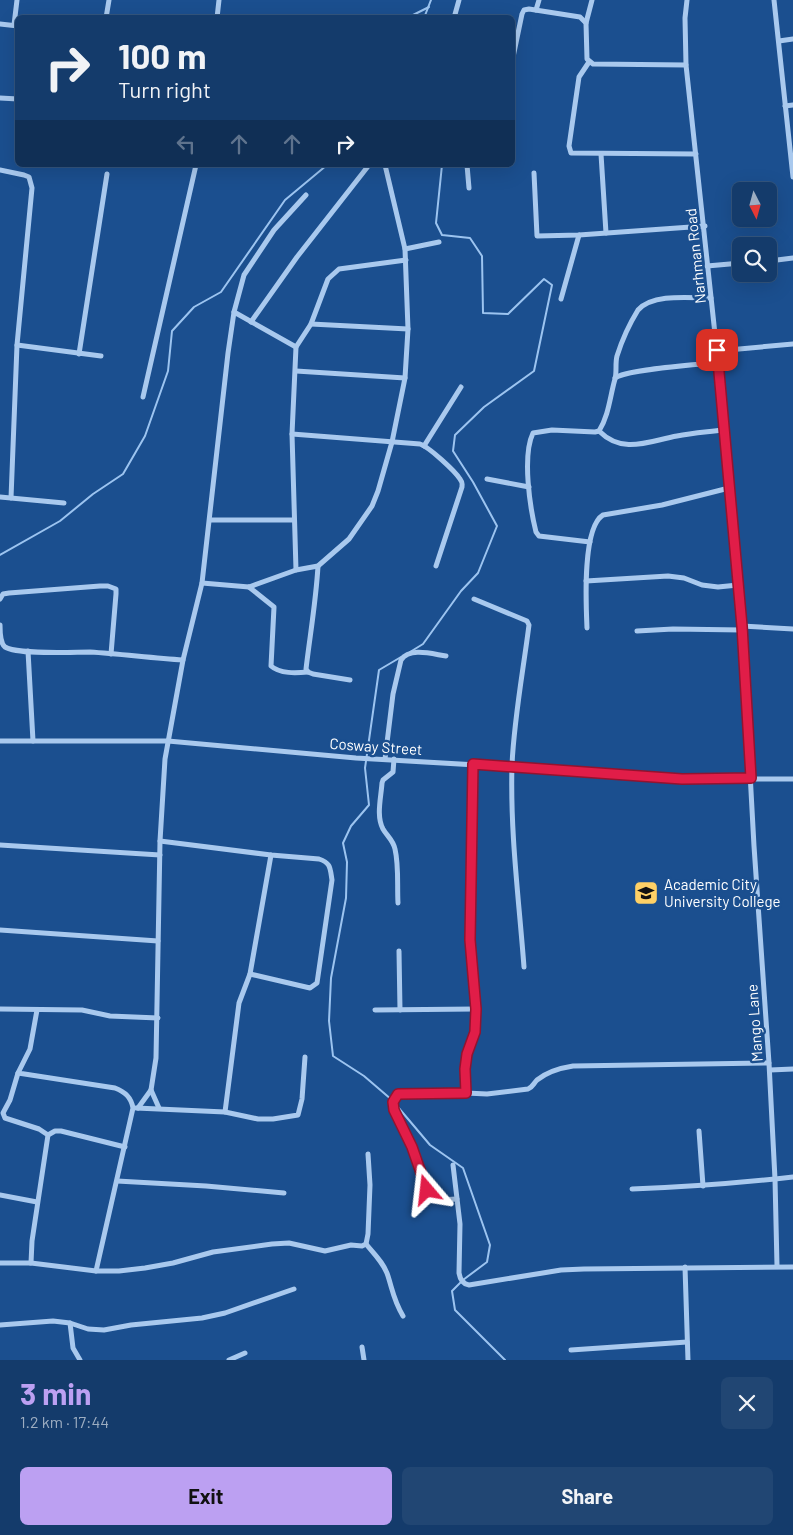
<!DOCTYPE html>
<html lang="en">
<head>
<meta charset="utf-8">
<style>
  :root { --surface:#143b6b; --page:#214673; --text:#f1f3f6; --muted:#9dadc1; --line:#33557e; --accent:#bca0f2 }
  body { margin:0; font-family:Barlow,sans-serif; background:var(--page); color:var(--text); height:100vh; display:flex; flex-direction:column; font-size:19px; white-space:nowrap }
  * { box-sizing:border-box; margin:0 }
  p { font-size:16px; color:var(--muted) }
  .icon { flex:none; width:28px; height:28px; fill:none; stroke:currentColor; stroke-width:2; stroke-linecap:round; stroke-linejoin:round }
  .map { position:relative; height:1360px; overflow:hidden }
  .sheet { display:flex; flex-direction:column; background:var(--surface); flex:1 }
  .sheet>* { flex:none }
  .guide { position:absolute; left:15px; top:15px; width:500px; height:152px; border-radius:8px; box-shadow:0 5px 20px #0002,0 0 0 1px var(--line); background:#143b6b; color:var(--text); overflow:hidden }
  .needle { width:32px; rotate:174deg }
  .fabs { position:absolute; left:732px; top:182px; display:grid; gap:10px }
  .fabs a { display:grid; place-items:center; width:45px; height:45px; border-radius:8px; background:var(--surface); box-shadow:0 5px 20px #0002,0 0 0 1px var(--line); font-size:25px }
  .pin { position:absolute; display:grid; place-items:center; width:42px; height:42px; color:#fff; margin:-21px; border-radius:10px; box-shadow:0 2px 8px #0006 }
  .me { position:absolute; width:55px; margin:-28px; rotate:343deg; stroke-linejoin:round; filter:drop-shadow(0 0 4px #0008) }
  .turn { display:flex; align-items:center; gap:18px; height:105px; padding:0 20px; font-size:22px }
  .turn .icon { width:65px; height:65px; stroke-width:2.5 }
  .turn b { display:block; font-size:35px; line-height:42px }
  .lanes { display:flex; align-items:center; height:48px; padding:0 20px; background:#0003; justify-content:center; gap:25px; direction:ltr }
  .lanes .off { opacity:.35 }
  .round { display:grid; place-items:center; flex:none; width:52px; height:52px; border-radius:8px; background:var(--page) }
  .overview { display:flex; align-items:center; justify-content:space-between; height:85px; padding:0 20px }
  h1 { font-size:30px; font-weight:700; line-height:38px; color:var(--accent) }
  .button { display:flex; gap:10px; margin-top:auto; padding:10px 20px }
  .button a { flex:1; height:58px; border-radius:8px; background:var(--accent); color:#111; font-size:20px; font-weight:700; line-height:58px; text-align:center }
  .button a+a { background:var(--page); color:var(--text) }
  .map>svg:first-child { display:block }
</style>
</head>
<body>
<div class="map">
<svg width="793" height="1360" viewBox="0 0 793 1360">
  <rect width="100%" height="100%" fill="#1b4f8f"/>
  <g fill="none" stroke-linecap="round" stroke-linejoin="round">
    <g stroke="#9cc4f0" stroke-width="2">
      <polyline points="407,18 429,7"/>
      <polyline points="424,18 431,0"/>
      <polyline points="0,555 60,521 93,494 123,474 145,436 168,371 172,331 194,307 221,292 285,200 327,165"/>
      <polyline points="410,652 423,644 461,591 478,573 497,526 473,482 453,451 455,435 484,407 534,371 552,285 544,279 508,314 483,313 482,256 470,238 442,235 436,223 442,165"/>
      <polyline points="401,657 379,670 365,768 369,805 351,826 343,843 347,862 346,898 331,978 329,1021 333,1056 364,1076 392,1100 430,1145 463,1168 490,1245 487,1262 463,1280 452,1291 455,1310 505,1360"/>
    </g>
    <g stroke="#a9c9ee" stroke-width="5">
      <polyline points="687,0 685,18 686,65 718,362 742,626 754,846 769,1063 775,1179 777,1266"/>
      <polyline points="774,0 793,177"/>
      <polyline points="536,10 539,0"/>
      <polyline points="106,18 109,0"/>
      <polyline points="217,18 219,0"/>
      <polyline points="454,18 459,0"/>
      <polyline points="586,23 592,0"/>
      <polyline points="0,24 18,26"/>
      <polyline points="14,25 17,0"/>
      <polyline points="779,41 793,39"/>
      <polyline points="512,62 522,14 524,10 529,9 580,17 586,23 587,59 593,64 686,65"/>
      <polyline points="589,62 579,77 569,146 571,153 696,154"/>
      <polyline points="0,98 18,99"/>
      <polyline points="785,106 793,105"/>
      <polyline points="601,154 606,233"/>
      <polyline points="467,165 469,188"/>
      <polyline points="0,170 24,175 29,177 32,188 17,345 11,498"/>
      <polyline points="534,173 537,236 579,235 705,226"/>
      <polyline points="405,249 439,242"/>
      <polyline points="769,261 793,258"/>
      <polyline points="707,266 741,263"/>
      <polyline points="561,299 579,235"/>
      <polyline points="234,312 296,347"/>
      <polyline points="251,322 297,257 369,165"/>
      <polyline points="311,324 408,329"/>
      <polyline points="17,345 101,356"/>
      <polyline points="717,351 793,344"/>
      <polyline points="79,354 107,174"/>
      <polyline points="296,371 405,378"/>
      <path d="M615 378C627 369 699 365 718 362"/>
      <polyline points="143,397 196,165"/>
      <path d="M599 431C623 455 649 441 677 436 692 433 708 432 723 430"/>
      <path d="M292 434 420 444C429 447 455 471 460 479 463 483 462 483 462 487L436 566"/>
      <polyline points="424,446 461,387"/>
      <polyline points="487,479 529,487"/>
      <polyline points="0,497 64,503"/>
      <polyline points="210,520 294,520"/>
      <path d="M590 542 539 536 536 532C530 508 522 456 533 433L552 430 595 432 599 431C609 415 610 396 615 379 617 372 615 363 617 356 622 340 630 323 638 310 653 293 691 298 711 298"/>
      <path d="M318 566C316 601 310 635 306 669L308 672 313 674 350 680"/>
      <polyline points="296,570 292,434 296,347 311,324 328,279 339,269 406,260"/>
      <polyline points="586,581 668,576 684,578 702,585 718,587 738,585"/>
      <polyline points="202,583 249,587 296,570 318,566 349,539 372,506 378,491 392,442 405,378 408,329 405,249 385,165"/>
      <path d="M249 587 274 607 271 666C280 674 296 673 308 672"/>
      <polyline points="0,599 3,594 9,593 100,586 108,586 116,589 116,594 111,654"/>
      <path d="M474 599 527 621 529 625C523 672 514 719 512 765 510 833 519 900 524 967"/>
      <path d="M0 625C0 632 0 643 5 647 18 655 72 652 90 652 121 654 152 658 183 660"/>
      <polyline points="742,626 793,629"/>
      <path d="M587 628C586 605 582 528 603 515L662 505 729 488"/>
      <polyline points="637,631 673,629 742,630"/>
      <polyline points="28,651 33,741"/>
      <polyline points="0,741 168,741 356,758 512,767 651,778 682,779 793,779"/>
      <path d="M385 759 393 694 401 660C410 647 432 654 446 656"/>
      <path d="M394 759 393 772 383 780 382 783C381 798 376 816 383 829 387 836 393 840 395 849 399 866 397 886 398 903"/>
      <path d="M160 841 271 855 319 859C331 863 330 868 332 880L317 983 310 988 250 974"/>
      <polyline points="0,845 160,855"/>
      <polyline points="0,930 158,941"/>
      <polyline points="399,951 400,1010"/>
      <polyline points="0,1009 82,1010 110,1016 158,1018"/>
      <path d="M37 1010 30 1049 18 1073 115 1088C125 1092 131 1097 133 1108L96 1271"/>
      <polyline points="375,1010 475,1009"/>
      <polyline points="770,1070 793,1069"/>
      <polyline points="18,1073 10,1100 3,1113 5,1118 39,1129 48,1135"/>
      <polyline points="151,1090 159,1108"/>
      <path d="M466 1093 487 1094 528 1089C533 1087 533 1084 537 1080 547 1072 560 1068 573 1066L769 1063"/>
      <polyline points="136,1108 225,1112 258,1119 273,1119 298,1115 302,1099 305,1057"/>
      <polyline points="138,1108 151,1090 156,1058 160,841 165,759 183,660 202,583 228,353 234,312 244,275 274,230 306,195"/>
      <polyline points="225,1112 239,1003 250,974 271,855"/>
      <polyline points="699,1131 703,1186"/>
      <path d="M453 1165 460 1224 459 1273C460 1279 462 1284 469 1285L561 1270 584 1269 793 1267"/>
      <polyline points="117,1181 206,1186 284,1193"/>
      <path d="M632 1189C686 1187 739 1183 793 1177"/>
      <polyline points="0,1195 37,1202"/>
      <polyline points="457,1199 437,1200 432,1198 429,1194 412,1147 394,1110 393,1103 398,1094 466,1093 465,1069 467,1054 475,1032 475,1009 470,940 473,764"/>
      <path d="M366 1244C374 1254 384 1263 388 1276 393 1292 394 1301 403 1316"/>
      <polyline points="0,1263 31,1263 96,1271 119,1271 145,1268 173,1263 213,1252 272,1244 289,1243 325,1251 351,1245 362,1246 366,1244 368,1234 370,1185 368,1154"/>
      <polyline points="31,1263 32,1241 48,1135 55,1131 61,1131 125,1147"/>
      <polyline points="685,1267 688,1360"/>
      <polyline points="70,1323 73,1348 80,1360"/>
      <polyline points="0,1325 53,1321 70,1323 88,1329 104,1330 131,1325 202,1318 225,1313 294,1289"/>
      <polyline points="362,1347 364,1360"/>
      <polyline points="571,1350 687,1342"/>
      <polyline points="229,1360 245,1353"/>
    </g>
  </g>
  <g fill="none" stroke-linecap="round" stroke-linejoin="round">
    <defs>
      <polyline id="route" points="427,1190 412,1147 394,1110 393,1102 398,1094 466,1093 465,1069 467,1054 475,1032 476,1009 470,940 473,764 682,779 751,778 742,626 717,350"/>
    </defs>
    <use href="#route" stroke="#92132f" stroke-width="12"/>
    <use href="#route" stroke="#e11d48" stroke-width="9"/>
  </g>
  <defs>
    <symbol id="university-square" viewBox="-11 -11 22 22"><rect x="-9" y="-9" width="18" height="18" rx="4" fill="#ffd166" stroke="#1b4f8f"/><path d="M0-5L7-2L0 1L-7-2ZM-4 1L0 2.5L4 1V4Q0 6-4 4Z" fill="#111"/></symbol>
  </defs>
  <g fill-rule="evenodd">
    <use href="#university-square" x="632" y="879" width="28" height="28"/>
  </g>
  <g text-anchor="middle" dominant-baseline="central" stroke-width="5" stroke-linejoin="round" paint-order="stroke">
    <g font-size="15" fill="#fff" stroke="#1b4f8f">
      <text transform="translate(695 256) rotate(-96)">Narhman Road</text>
      <text transform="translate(376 746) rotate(4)">Cosway Street</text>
      <text transform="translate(754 1023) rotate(-94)">Mango Lane</text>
    </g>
    <g font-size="15" fill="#fff" stroke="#1b4f8f" text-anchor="start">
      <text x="664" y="884">Academic City<tspan x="664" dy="17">University College</tspan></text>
    </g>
  </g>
</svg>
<div class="fabs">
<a><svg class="needle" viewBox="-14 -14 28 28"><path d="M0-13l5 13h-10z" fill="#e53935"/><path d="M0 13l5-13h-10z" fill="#9dadc1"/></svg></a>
<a><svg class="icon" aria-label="search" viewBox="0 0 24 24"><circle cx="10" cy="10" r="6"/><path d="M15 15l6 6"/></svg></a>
</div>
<div class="pin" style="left:717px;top:350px;background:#d93025"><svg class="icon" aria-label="arrive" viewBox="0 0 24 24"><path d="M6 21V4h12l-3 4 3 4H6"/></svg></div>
<svg class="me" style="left:427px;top:1190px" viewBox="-20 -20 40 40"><path d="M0-17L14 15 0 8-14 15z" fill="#e11d48" stroke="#fff" stroke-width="4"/></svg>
<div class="guide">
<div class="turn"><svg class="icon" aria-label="right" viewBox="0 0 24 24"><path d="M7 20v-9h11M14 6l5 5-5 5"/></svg><div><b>100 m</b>Turn right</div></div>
<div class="lanes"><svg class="icon off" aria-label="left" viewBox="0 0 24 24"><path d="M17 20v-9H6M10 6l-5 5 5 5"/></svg><svg class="icon off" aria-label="ahead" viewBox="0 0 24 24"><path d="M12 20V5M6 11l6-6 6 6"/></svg><svg class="icon off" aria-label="ahead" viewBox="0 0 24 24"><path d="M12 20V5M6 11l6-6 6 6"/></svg><svg class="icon" aria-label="right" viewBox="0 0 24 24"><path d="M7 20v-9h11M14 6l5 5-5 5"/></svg></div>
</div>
</div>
<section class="sheet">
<div class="overview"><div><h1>3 min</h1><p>1.2 km · 17:44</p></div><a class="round"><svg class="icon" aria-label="close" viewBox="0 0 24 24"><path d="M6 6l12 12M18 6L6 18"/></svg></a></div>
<div class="button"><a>Exit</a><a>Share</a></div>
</section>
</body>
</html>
